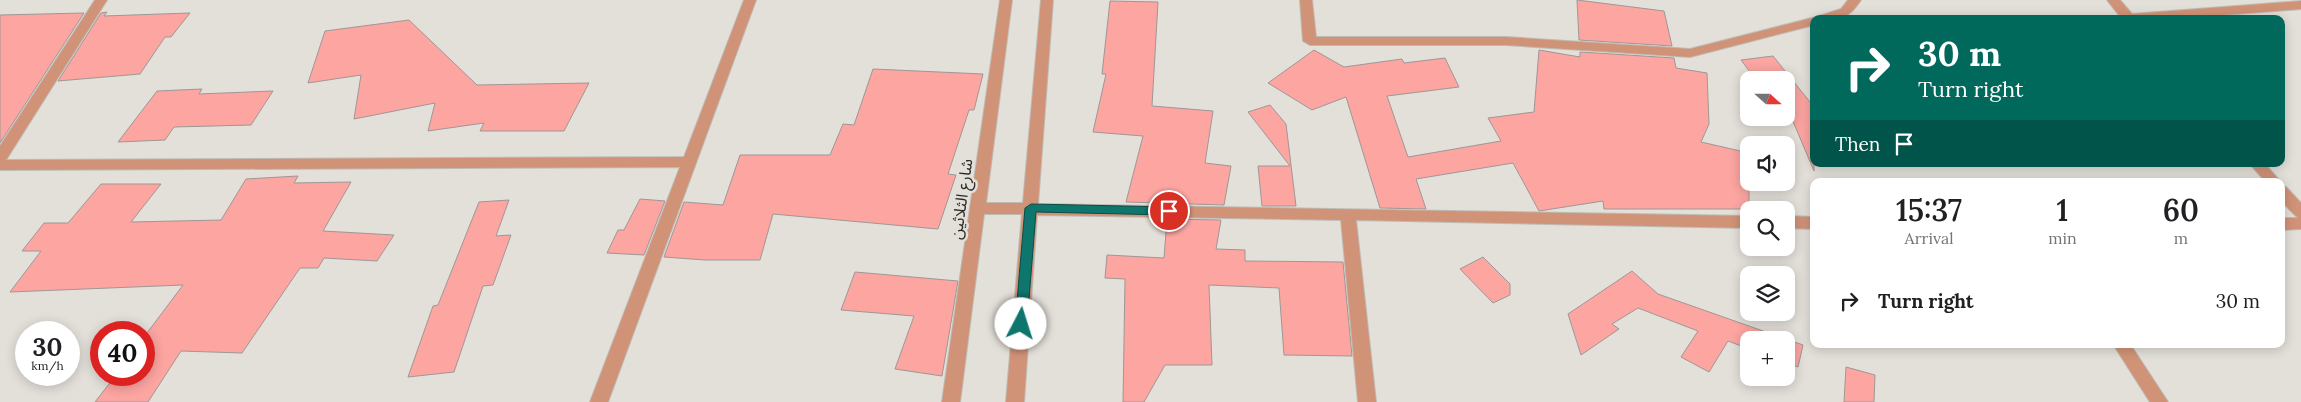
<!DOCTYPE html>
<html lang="en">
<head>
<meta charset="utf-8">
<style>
  :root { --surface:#fff; --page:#f2f2f2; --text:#202124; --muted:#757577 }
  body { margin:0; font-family:Lora,"Noto Sans Arabic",serif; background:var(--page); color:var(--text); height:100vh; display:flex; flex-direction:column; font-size:19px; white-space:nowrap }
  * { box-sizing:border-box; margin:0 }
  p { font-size:16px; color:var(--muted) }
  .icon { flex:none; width:28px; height:28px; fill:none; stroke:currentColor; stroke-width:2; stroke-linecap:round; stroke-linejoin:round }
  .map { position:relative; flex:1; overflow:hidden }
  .drawer { position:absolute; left:1810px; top:178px; width:475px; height:170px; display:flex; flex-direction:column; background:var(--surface); border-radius:10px; box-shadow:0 2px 12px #0003 }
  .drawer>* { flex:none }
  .banner { position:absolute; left:1810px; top:15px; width:475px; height:152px; border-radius:10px; box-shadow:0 2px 12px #0003; background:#00695c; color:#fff; overflow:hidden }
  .needle { width:32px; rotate:111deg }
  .controls { position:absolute; left:1740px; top:71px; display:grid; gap:10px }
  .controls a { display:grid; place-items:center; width:55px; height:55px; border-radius:10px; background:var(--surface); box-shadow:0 2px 12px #0003; font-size:25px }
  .speed { position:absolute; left:15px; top:321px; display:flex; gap:10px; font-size:25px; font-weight:700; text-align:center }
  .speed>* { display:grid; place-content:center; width:65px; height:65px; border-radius:50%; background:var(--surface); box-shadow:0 2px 12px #0003; line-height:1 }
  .speed small { font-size:12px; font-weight:400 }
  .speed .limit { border:8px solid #d22; background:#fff; color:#111 }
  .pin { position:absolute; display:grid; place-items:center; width:42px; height:42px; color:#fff; margin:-21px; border:2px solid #fff; border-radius:50%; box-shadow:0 1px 5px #0007 }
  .me { position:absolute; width:55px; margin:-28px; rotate:5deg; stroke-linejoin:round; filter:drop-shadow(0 0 4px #0008) }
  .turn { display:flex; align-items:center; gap:18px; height:105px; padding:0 25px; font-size:22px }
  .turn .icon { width:65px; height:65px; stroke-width:2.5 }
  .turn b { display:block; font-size:35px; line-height:42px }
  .then { display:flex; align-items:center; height:48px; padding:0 25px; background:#0003; gap:10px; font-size:19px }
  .eta { display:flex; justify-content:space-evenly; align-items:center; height:85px; text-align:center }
  .eta b { font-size:30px; font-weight:600; line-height:35px }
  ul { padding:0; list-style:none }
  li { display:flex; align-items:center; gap:15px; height:75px; padding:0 25px }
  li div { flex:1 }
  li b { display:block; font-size:19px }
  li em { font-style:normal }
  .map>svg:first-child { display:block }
</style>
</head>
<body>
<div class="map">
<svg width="2301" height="402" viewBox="0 0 2301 402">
  <rect width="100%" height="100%" fill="#e3dfd9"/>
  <g fill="#fca5a1" stroke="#9f9796">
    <polygon points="1577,0 1664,11 1672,46 1579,40"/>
    <polygon points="1110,1 1158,2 1152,106 1213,111 1205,163 1231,166 1224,205 1126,202 1143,136 1093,132 1106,74 1102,74"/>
    <polygon points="107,12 104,16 190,13 171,37 165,37 140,74 58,81 101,13"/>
    <polygon points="84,13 0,143 0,15"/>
    <polygon points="409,20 477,85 589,83 564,131 480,131 484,123 428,131 435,103 354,119 361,75 308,83 325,31"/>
    <polygon points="1314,50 1344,67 1402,59 1404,63 1445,58 1459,87 1387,96 1408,157 1501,141 1488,118 1534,112 1539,50 1580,57 1580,52 1674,58 1676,68 1707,73 1709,124 1701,142 1749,153 1749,209 1604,209 1603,201 1539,211 1513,163 1416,179 1426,209 1380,208 1346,97 1312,110 1268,83"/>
    <polygon points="1773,56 1814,107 1814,171 1792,119 1784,118 1786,118 1786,80 1756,80 1741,60"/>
    <polygon points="873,69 983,74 974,110 969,110 948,174 956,175 938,229 773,214 760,260 705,260 664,257 684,202 723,205 740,155 830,155 843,124 854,125"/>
    <polygon points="202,89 199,94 273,91 251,125 174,127 165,140 118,142 157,91"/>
    <polygon points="1270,105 1286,124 1296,206 1262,206 1258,166 1290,166 1248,112"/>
    <polygon points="298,176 294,183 351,182 323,231 394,235 377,261 324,258 318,268 300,268 242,353 181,351 148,402 95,402 116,375 144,375 144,337 183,285 10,292 41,251 22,251 44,223 68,223 101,184 161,184 131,222 221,220 246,179"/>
    <polygon points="640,199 665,201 644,255 607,253 618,230 624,230"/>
    <polygon points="509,200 496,236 511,235 493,285 483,286 454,372 408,377 433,306 438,305 479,202"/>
    <polygon points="1167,219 1221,220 1216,249 1245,250 1245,261 1343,262 1352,356 1284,355 1279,288 1209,285 1212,365 1165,365 1144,402 1123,402 1125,279 1105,278 1107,255 1164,258"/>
    <polygon points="1483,257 1510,284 1510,295 1493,303 1460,269"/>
    <polygon points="1632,271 1658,294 1803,345 1798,367 1786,362 1786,340 1749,340 1749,349 1728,341 1709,372 1681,357 1698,331 1638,308 1612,324 1619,329 1581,355 1568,314"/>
    <polygon points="855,272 958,281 942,376 895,369 914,316 841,310"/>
    <polygon points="1846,367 1875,375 1874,402 1844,402"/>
  </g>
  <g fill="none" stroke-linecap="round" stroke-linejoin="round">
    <defs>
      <g id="minor">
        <polygon points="95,0 107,0 6,160 684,157 744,0 756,0 608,402 590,402 680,167 0,170 0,146"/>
        <polygon points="1000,0 1012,0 986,203 1023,203 1041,0 1053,0 1038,204 1749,216 1749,228 1356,220 1376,402 1358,402 1341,220 1037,215 1024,402 1006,402 1022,214 984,214 960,402 942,402"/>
        <path d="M1300 0H1312L1316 37H1506L1690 49 1816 17 1841 9 1848 0H1861C1846 22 1839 19 1814 19V25L1690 57 1506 45H1310L1303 41Z"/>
        <polygon points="2107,0 2120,0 2132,14 2301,1 2301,9 2172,19 2122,19"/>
        <polygon points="2250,164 2265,164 2280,181 2265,181"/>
        <polygon points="2281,186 2286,187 2301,203 2301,229 2281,230 2281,218 2298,218 2281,201"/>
        <polygon points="1786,216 1814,217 1814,229 1786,228"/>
        <polygon points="2113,344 2130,344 2168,402 2150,402"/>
      </g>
    </defs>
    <use href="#minor" stroke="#bebbb5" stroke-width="2"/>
    <use href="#minor" fill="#d19377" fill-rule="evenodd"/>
  </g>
  <polygon fill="#0f766e" stroke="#0a4d48" points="1031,204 1169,207 1175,211 1169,215 1036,212 1027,324 1021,329 1015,324 1025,208"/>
  <g text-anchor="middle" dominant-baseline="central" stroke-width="5" stroke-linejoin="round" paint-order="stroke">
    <g font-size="16" fill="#2a2926" stroke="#e3dfd9">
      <text transform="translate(961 199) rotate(-82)">شارع الثلاثين</text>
    </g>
  </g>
</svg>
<div class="controls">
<a><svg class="needle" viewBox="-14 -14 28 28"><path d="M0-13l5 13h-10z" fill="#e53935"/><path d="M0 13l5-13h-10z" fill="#757577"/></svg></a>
<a><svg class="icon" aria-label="sound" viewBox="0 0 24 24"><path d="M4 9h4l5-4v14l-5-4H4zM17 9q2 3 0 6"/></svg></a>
<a><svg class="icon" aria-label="search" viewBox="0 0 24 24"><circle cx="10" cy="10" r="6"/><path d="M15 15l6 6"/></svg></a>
<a><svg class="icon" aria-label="layers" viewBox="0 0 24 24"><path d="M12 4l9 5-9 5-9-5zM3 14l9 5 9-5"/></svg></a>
<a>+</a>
</div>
<div class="speed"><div>30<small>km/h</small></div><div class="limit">40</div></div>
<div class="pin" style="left:1169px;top:211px;background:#d93025"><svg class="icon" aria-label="arrive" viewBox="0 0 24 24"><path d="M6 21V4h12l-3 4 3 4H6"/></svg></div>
<svg class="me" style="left:1021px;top:324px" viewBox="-20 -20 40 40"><circle r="19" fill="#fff"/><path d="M0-13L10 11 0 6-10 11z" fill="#0f766e"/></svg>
<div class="banner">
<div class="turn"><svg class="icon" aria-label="right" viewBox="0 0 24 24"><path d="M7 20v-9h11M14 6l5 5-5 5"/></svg><div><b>30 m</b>Turn right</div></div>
<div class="then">Then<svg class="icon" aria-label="arrive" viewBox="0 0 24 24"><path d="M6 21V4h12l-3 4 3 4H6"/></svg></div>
</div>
<section class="drawer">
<div class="eta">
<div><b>15:37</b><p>Arrival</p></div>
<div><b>1</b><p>min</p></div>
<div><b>60</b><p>m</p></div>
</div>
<ul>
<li><svg class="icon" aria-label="right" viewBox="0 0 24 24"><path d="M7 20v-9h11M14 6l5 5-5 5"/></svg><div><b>Turn right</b></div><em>30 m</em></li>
</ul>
</section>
</div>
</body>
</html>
